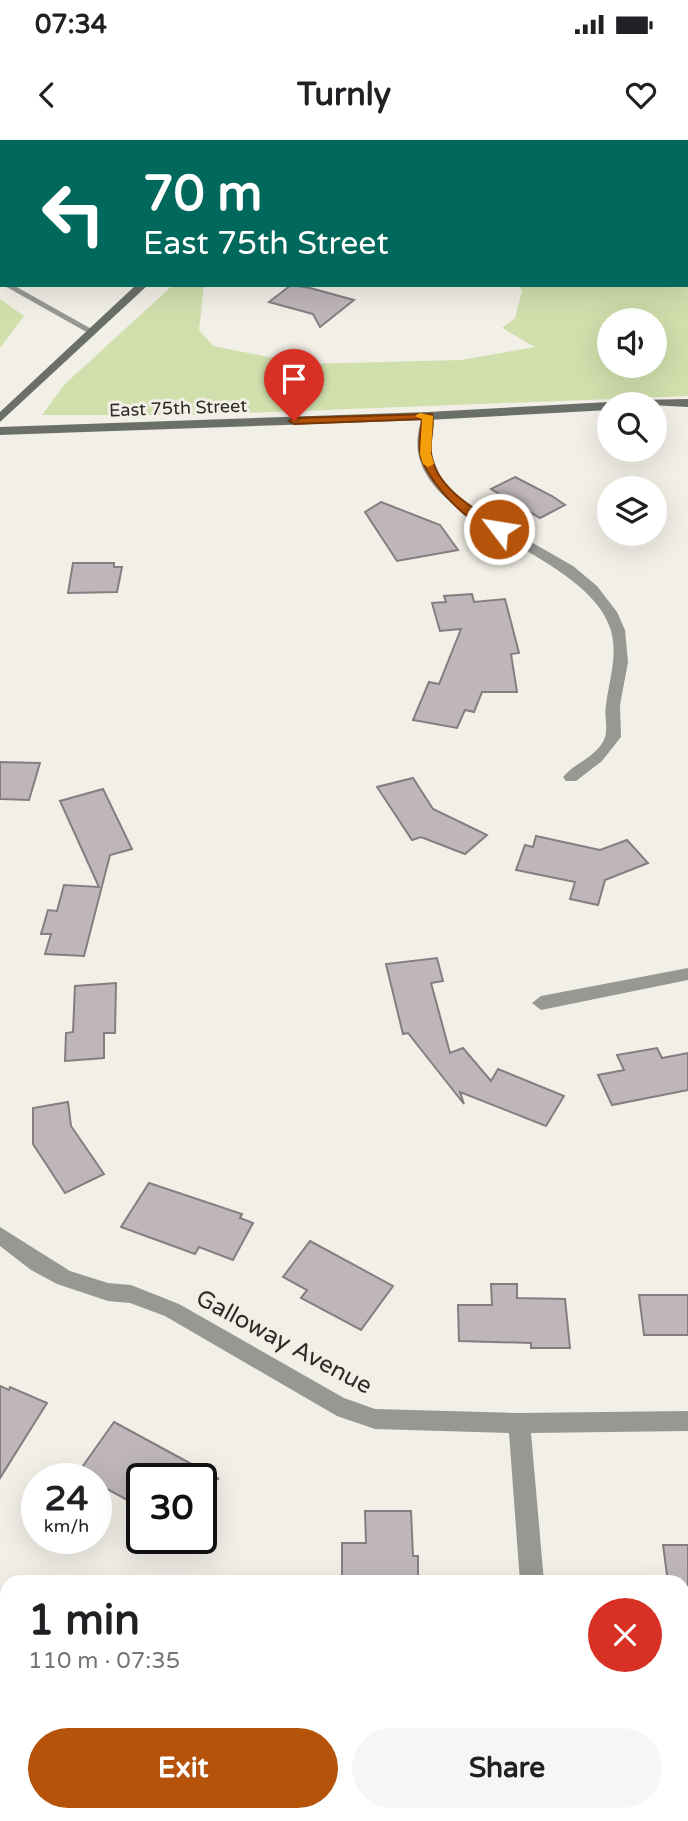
<!DOCTYPE html>
<html lang="en">
<head>
<meta charset="utf-8">
<style>
  :root { --surface:#fff; --page:#f6f6f6; --text:#202124; --muted:#757577; --accent:#b45309 }
  body { margin:0; font-family:"Varela Round",sans-serif; background:var(--page); color:var(--text); height:100vh; display:flex; flex-direction:column; font-size:26px; white-space:nowrap }
  * { box-sizing:border-box; margin:0 }
  p { font-size:23px; color:var(--muted) }
  .icon { flex:none; width:38px; height:38px; fill:none; stroke:currentColor; stroke-width:2; stroke-linecap:round; stroke-linejoin:round }
  .map { position:relative; flex:1; overflow:hidden }
  .side { position:absolute; left:0px; top:1435px; width:690px; height:247px; display:flex; flex-direction:column; background:var(--surface); border-radius:21px 21px 0 0; box-shadow:0 7px 28px #0002 }
  .side>* { flex:none }
  .banner { position:absolute; left:0px; top:0px; width:690px; height:147px; box-shadow:0 7px 28px #0002; background:#00695c; color:#fff; overflow:hidden }
  .buttons { position:absolute; left:597px; top:168px; display:grid; gap:14px }
  .buttons a { display:grid; place-items:center; width:70px; height:70px; border-radius:50%; background:var(--surface); box-shadow:0 7px 28px #0002; font-size:35px }
  .speed { position:absolute; left:21px; top:1323px; display:flex; gap:14px; font-size:35px; font-weight:700; text-align:center }
  .speed>* { display:grid; place-content:center; width:91px; height:91px; border-radius:50%; background:var(--surface); box-shadow:0 7px 28px #0002; line-height:1 }
  .speed small { font-size:18px; font-weight:400 }
  .speed .limit { border:4px solid #111; border-radius:10px; background:#fff; color:#111 }
  .pin { position:absolute; display:grid; place-items:center; width:60px; height:60px; color:#fff; margin:-72px -30px; border-radius:50% 50% 50% 0; rotate:-45deg; box-shadow:0 0 7px #0007 }
  .pin .icon { rotate:45deg }
  .me { position:absolute; width:77px; margin:-38px; rotate:301deg; stroke-linejoin:round; filter:drop-shadow(0 0 5px #0008) }
  .turn { display:flex; align-items:center; gap:24px; height:147px; padding:0 28px; font-size:32px }
  .turn .icon { width:91px; height:91px; stroke-width:2.5 }
  .turn b { display:block; font-size:49px; line-height:60px }
  .round { display:grid; place-items:center; flex:none; width:74px; height:74px; border-radius:37px; background:var(--page) }
  .overview { display:flex; align-items:center; justify-content:space-between; height:119px; padding:0 28px }
  h1 { font-size:42px; font-weight:800; line-height:52px }
  .primary-button { display:flex; gap:14px; margin-top:auto; padding:14px 28px }
  .primary-button a { flex:1; height:80px; border-radius:42px; background:var(--accent); color:#fff; font-size:28px; font-weight:800; line-height:80px; text-align:center }
  .primary-button a+a { background:var(--page); color:var(--text) }
  .status { display:flex; justify-content:space-between; align-items:center; height:49px; padding:0 35px; background:var(--surface); direction:ltr }
  .status svg { height:19px; fill:currentColor }
  header { display:flex; justify-content:space-between; align-items:center; height:91px; padding:0 28px; background:var(--surface); font-size:32px; font-weight:800 }
  .map>svg:first-child { display:block }
</style>
</head>
<body>
<div class="status"><b>07:34</b><svg viewBox="0 0 49 12"><path d="M0 12V9h3v3zM5 12V6h3v6zM10 12V3h3v9zM15 12V0h3v12zM26 1h20v11H26zM47 4h2v5h-2z"/></svg></div>
<header><svg class="icon" aria-label="back" viewBox="0 0 24 24"><path d="M15 5l-7 7 7 7"/></svg>Turnly<svg class="icon" aria-label="heart" viewBox="0 0 24 24"><path d="M12 20l-8-8c-3-5 5-10 8-4 3-6 11-1 8 4z"/></svg></header>
<div class="map">
<svg width="688" height="1681" viewBox="0 0 688 1681">
  <rect width="100%" height="100%" fill="#f1efe6"/>
  <g fill="#d1dfad" fill-rule="evenodd">
    <path d="M688 104V256L193 275H42L64 245 173 145H204L199 190 213 206 305 224 461 220 535 207 502 188 515 178 522 151 519 145H688ZM609 180H654V226H609Z"/>
    <polygon points="0,159 24,176 0,208"/>
  </g>
  <g fill="#bfb6ba" stroke="#867d81" stroke-width="2">
    <polygon points="291,145 310,148 354,160 320,187 313,174 269,162"/>
    <polygon points="515,337 552,356 565,365 540,378 491,349"/>
    <polygon points="381,362 440,385 458,410 397,421 365,372"/>
    <polygon points="73,423 114,423 114,427 122,427 117,452 68,453"/>
    <polygon points="472,454 474,462 505,459 519,513 511,514 517,552 482,552 474,572 465,570 457,588 413,580 429,542 439,544 461,489 440,491 432,463 446,462 444,456"/>
    <polygon points="0,622 40,623 29,660 0,659"/>
    <polygon points="413,638 433,669 487,695 465,714 421,697 412,700 377,647"/>
    <polygon points="103,649 132,709 110,715 84,816 45,814 51,794 41,794 48,770 57,771 64,745 99,747 60,661"/>
    <polygon points="536,696 600,710 627,700 648,723 605,740 598,765 570,759 575,742 516,730 525,705 533,707"/>
    <polygon points="437,818 443,841 431,843 450,913 463,908 491,941 498,929 564,956 546,986 460,952 464,964 408,893 403,894 386,824"/>
    <polygon points="116,843 115,893 104,893 104,918 65,921 66,893 73,892 75,846"/>
    <polygon points="657,908 662,918 688,913 688,950 612,965 598,935 624,930 617,915"/>
    <polygon points="68,962 71,986 104,1034 65,1053 33,1004 33,968"/>
    <polygon points="149,1043 242,1074 240,1078 253,1083 233,1120 199,1107 195,1114 121,1087"/>
    <polygon points="310,1101 393,1146 361,1190 301,1158 307,1150 283,1137"/>
    <polygon points="491,1144 517,1144 517,1158 565,1159 570,1208 531,1208 531,1203 459,1201 458,1165 492,1165"/>
    <polygon points="639,1155 688,1155 688,1195 644,1195"/>
    <polygon points="0,1246 9,1250 10,1247 47,1263 0,1338"/>
    <polygon points="114,1282 219,1339 142,1339 142,1368 96,1343 96,1339 78,1333"/>
    <polygon points="365,1371 411,1371 413,1416 418,1416 418,1442 342,1442 342,1403 366,1403"/>
    <polygon points="663,1405 688,1405 688,1477 682,1478 682,1442 668,1442"/>
  </g>
  <g fill="none" stroke-linecap="round" stroke-linejoin="round">
    <g fill="#969894" fill-rule="evenodd">
      <polygon points="119,0 177,0 180,2 116,2"/>
      <rect x="0" y="16" width="2" height="4"/>
      <rect x="0" y="75" width="2" height="4"/>
      <rect x="0" y="94" width="2" height="4"/>
      <polygon points="3,145 13,145 97,192 90,194"/>
    </g>
    <g fill="#969894" fill-rule="evenodd">
      <polygon points="642,0 652,0 640,2"/>
      <path d="M424 273 434 276 431 313 440 336 457 356 482 374 573 426 597 446 617 472 625 490 628 522 620 565 621 597 602 621 576 641H566L563 637C574 623 599 616 605 597 608 588 604 574 606 565 609 540 618 516 611 491 586 403 378 382 424 273Z"/>
      <polygon points="688,828 688,840 541,870 532,863 541,856"/>
      <polygon points="0,1087 70,1131 108,1143 131,1145 179,1164 344,1258 375,1269 519,1273 688,1271 688,1291 531,1293 544,1442 520,1442 509,1293 375,1289 337,1276 165,1176 130,1163 108,1161 57,1144 31,1130 0,1106"/>
      <polygon points="484,1675 510,1675 507,1681 481,1681"/>
    </g>
    <g fill="#6b6f6a" fill-rule="evenodd">
      <polygon points="289,0 299,0 287,2"/>
      <polygon points="136,145 148,145 0,282 0,272"/>
      <polygon points="688,259 688,267 631,264 637,260"/>
      <polygon points="609,262 614,264 609,264 609,270 428,280 0,295 0,287 428,272"/>
    </g>
  </g>
  <path fill="#b45309" stroke="#753606" stroke-width="2" d="M432 274C435 286 429 300 431 313 435 348 476 370 503 387V392C477 396 423 338 420 313 418 302 421 290 422 279L294 284 289 281 294 278Z"/>
  <polygon fill="#f59e0b" points="420,273 433,276 431,314 434,324 428,327 423,324 420,314 422,279 415,276"/>
  <g text-anchor="middle" dominant-baseline="central" stroke-width="6" stroke-linejoin="round" paint-order="stroke">
    <g font-size="18" fill="#2e2d2a" stroke="#f1efe6">
      <text transform="translate(178 268) rotate(-2)">East 75th Street</text>
    </g>
    <g font-size="24" fill="#2e2d2a" stroke="#f1efe6">
      <text transform="translate(284 1202) rotate(28)">Galloway Avenue</text>
    </g>
  </g>
</svg>
<div class="buttons">
<a><svg class="icon" aria-label="sound" viewBox="0 0 24 24"><path d="M4 9h4l5-4v14l-5-4H4zM17 9q2 3 0 6"/></svg></a>
<a><svg class="icon" aria-label="search" viewBox="0 0 24 24"><circle cx="10" cy="10" r="6"/><path d="M15 15l6 6"/></svg></a>
<a><svg class="icon" aria-label="layers" viewBox="0 0 24 24"><path d="M12 4l9 5-9 5-9-5zM3 14l9 5 9-5"/></svg></a>
</div>
<div class="speed"><div>24<small>km/h</small></div><div class="limit">30</div></div>
<div class="pin" style="left:294px;top:281px;background:#d93025"><svg class="icon" aria-label="arrive" viewBox="0 0 24 24"><path d="M6 21V4h12l-3 4 3 4H6"/></svg></div>
<svg class="me" style="left:499px;top:389px" viewBox="-20 -20 40 40"><circle r="17" fill="#b45309" stroke="#fff" stroke-width="3"/><path d="M0-11L8 9 0 5-8 9z" fill="#fff"/></svg>
<div class="banner">
<div class="turn"><svg class="icon" aria-label="left" viewBox="0 0 24 24"><path d="M17 20v-9H6M10 6l-5 5 5 5"/></svg><div><b>70 m</b>East 75th Street</div></div>
</div>
<section class="side">
<div class="overview"><div><h1>1 min</h1><p>110 m · 07:35</p></div><a class="round" style="background:#d93025;color:#fff"><svg class="icon" aria-label="close" viewBox="0 0 24 24"><path d="M6 6l12 12M18 6L6 18"/></svg></a></div>
<div class="primary-button"><a>Exit</a><a>Share</a></div>
</section>
</div>
</body>
</html>
